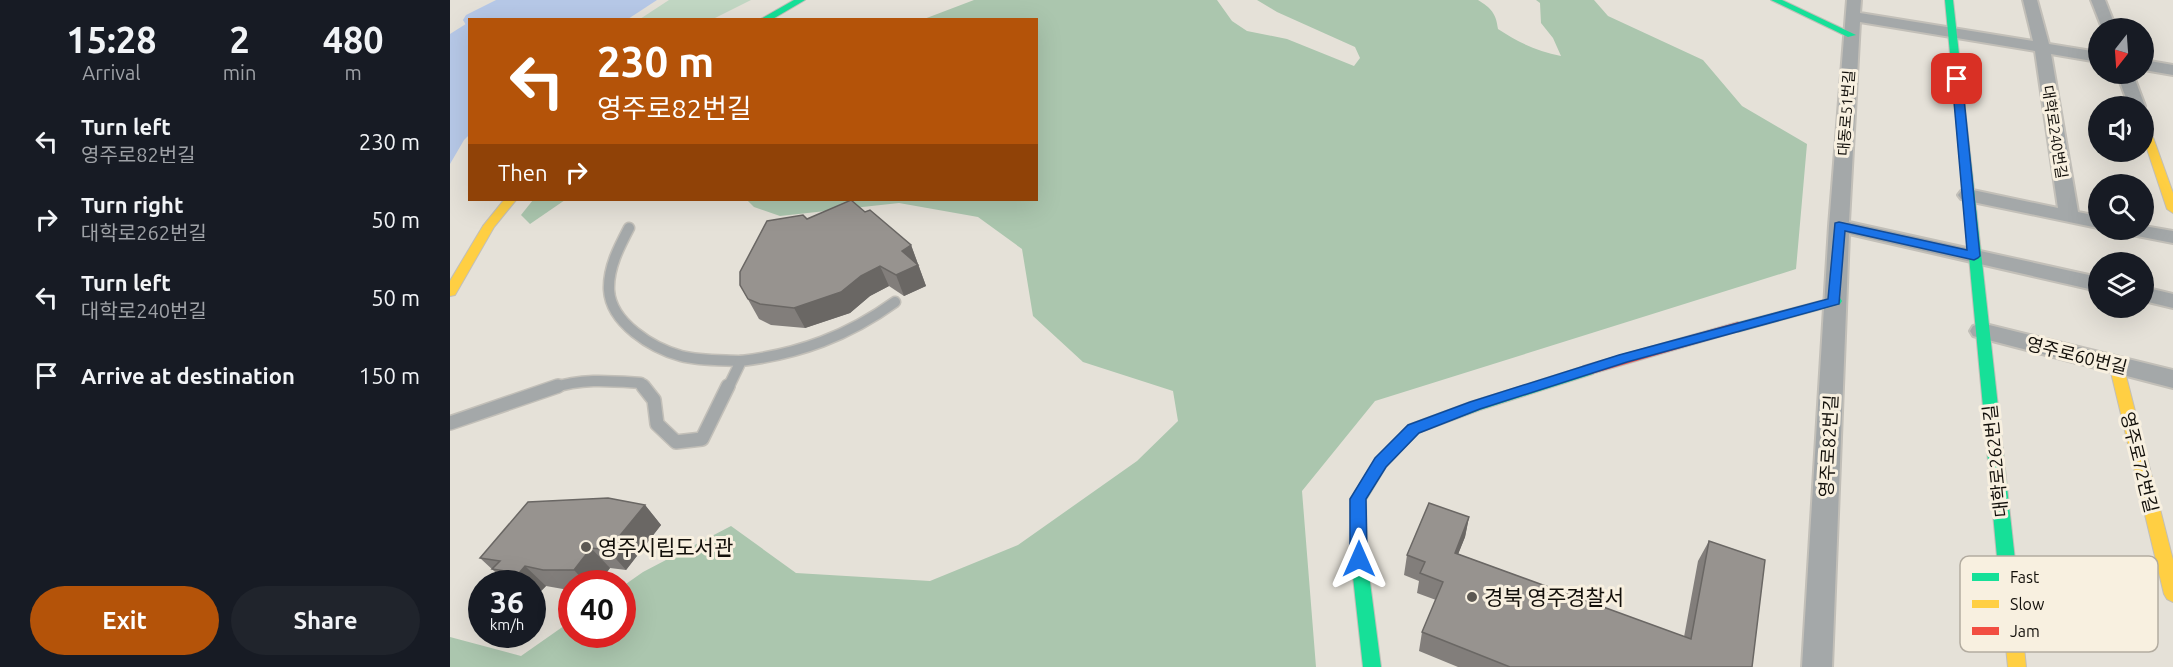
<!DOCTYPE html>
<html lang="en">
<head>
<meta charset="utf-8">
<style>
  :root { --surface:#171b24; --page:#20242c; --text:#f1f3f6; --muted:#9ea1a6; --accent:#b45309 }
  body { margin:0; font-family:Ubuntu,"Noto Sans KR",sans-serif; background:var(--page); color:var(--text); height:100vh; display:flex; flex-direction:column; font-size:22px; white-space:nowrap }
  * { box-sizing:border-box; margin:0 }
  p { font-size:20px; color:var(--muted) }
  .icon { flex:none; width:33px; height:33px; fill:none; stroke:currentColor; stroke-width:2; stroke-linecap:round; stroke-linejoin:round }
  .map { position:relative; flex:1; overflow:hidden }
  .panel { display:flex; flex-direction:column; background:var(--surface); width:450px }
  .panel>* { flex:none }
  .banner { position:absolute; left:18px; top:18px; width:570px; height:183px; border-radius:0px; box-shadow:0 6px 24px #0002; background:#b45309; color:#fff; overflow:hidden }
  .needle { width:39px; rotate:197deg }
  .controls { position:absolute; left:1638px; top:18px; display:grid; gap:12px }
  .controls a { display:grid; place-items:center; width:66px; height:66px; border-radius:50%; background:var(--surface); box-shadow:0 6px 24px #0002; font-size:30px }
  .speed { position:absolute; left:18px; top:570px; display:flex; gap:12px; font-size:30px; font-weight:700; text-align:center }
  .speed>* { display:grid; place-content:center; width:78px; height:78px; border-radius:50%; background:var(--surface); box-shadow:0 6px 24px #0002; line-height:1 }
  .speed small { font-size:15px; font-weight:400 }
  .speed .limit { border:9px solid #d22; background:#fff; color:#111 }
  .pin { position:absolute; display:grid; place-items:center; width:51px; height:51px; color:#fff; margin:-26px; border-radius:12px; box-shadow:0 3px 9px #0006 }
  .me { position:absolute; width:66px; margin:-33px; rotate:0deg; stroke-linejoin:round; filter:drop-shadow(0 0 4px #0008) }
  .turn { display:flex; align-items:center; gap:21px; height:126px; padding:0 30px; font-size:27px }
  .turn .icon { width:78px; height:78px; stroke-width:2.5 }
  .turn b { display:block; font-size:42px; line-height:51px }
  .then { display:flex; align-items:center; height:57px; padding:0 30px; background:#0003; gap:12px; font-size:22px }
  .eta { display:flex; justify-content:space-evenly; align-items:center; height:102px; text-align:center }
  .eta b { font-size:36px; font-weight:700; line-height:42px }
  .cta { display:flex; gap:12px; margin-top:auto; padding:12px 30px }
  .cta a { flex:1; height:69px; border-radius:36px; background:var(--accent); color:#fff; font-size:24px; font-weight:700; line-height:69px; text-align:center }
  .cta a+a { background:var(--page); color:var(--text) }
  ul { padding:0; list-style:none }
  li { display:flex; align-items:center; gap:18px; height:78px; padding:0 30px }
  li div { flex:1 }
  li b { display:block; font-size:22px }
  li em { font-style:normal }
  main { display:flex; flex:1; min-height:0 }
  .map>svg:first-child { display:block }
</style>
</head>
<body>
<main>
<section class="panel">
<div class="eta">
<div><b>15:28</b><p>Arrival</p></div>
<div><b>2</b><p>min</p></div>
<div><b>480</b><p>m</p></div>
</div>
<ul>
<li><svg class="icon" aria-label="left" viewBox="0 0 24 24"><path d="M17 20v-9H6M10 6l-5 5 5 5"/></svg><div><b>Turn left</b><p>영주로82번길</p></div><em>230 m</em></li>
<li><svg class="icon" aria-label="right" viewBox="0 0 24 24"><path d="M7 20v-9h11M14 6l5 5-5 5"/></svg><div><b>Turn right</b><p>대학로262번길</p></div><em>50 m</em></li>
<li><svg class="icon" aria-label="left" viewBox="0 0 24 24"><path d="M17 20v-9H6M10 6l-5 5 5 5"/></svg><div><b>Turn left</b><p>대학로240번길</p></div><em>50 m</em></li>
<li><svg class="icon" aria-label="arrive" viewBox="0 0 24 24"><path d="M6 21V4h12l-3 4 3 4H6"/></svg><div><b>Arrive at destination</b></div><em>150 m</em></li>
</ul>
<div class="cta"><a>Exit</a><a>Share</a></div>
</section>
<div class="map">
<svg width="1723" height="667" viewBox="0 0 1723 667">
  <rect width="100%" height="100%" fill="#e5e1d8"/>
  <polygon fill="#c1d7c3" points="219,0 301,0 263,19 190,19"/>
  <g fill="#abc6ae">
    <path d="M524 0H767L782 21 797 31 837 39 904 66 910 58 905 47 827 12 807 0H1028C1041 8 1046 13 1048 29 1069 43 1087 51 1111 56L1103 38 1091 23 1090 3 1086 0H1144L1158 16 1253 60 1292 106 1357 144 1346 269 925 401 852 491 866 667H0V637L71 656 121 621 122 634H172L173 586 193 572 281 526 346 573 480 581 568 545 687 461 728 421 723 391 633 362 583 316 572 249 528 217 449 203 330 216 304 207 297 200H586V20L474 19Z"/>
    <polygon points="83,200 115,200 80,224 71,215"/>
  </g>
  <g fill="#b6c8e7">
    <polygon points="62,0 207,0 178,19 24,19"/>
    <polygon points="19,22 19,135 14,140 0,164 0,34"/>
  </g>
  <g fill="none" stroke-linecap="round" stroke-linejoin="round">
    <path fill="#b6c8e7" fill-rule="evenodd" d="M46 0H73C61 16 38 20 20 20V25H16L13 20 16 15Z"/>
    <defs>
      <g id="lane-far1">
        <path d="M179 228C169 247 158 268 159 290 161 323 202 348 231 356 250 361 271 360 291 361"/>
        <path d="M103 388C132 378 161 381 191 383L195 388"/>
        <path d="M278 388 291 361C349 354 398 336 445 302"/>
      </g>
      <g id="lane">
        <polyline points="193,386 204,400 207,424 226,442 252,439 278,386"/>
        <polyline points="0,423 108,386"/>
      </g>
      <g id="street">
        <polygon points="1397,0 1411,0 1410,13 1583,41 1573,0 1587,0 1599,44 1648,52 1648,62 1601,54 1628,212 1648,216 1648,228 1518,201 1511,199 1508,195 1511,191 1518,189 1608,208 1585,51 1410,22 1399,222 1648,277 1648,291 1399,234 1382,667 1352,667 1379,226"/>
        <polygon points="1641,0 1655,0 1666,28 1652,28"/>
        <polygon points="1694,60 1723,65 1723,75 1694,70"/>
        <polygon points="1667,74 1683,74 1695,106 1694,109 1694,106 1679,106"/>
        <polygon points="1694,226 1723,231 1723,243 1677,234 1674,230 1694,230"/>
        <polygon points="1694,287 1723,294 1723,308 1694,301"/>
        <polygon points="1531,323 1723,370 1723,388 1523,336 1520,331 1523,326"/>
      </g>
      <g id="fast">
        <polygon points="344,0 355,0 321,20 309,20"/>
        <polygon points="1321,0 1332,0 1406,35 1398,37"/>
        <polygon points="1495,0 1503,0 1567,578 1564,583 1558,585 1552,583 1549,578"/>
        <polygon points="1385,297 1390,298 1392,301 1390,304 1288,332 1281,327 1283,324"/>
        <polygon points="1138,365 1143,366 1145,370 1143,374 1030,410 968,433 936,467 916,500 917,559 931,667 913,667 901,559 900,499 926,459 958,425 1020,402"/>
      </g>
      <g id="slow">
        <polygon points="1694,123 1699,126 1723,193 1723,213 1717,209 1694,140"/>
        <polygon points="54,200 66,200 44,227 5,295 0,296 0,281 33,226"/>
        <polygon points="1666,359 1673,364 1723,560 1723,602 1717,599 1714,594 1659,364"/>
        <polygon points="1558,571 1564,573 1567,578 1576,667 1558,667 1549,578 1552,573"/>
      </g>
      <polygon id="jam" points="1288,322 1295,327 1293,330 1138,375 1133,374 1131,370 1133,366"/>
    </defs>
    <use href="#lane-far1" stroke="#c2bfb8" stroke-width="13"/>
    <use href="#lane" stroke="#c2bfb8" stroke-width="16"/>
    <use href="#street" stroke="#c2bfb8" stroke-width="4"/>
    <use href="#fast" stroke="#c2bfb8" stroke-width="2"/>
    <use href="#slow" stroke="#c2bfb8" stroke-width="2"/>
    <use href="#jam" stroke="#c2bfb8" stroke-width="2"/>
    <use href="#lane-far1" stroke="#a4a8a9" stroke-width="10"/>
    <use href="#lane" stroke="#a4a8a9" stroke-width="13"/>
    <use href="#street" fill="#a4a8a9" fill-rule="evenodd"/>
    <use href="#fast" fill="#16e098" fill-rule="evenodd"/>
    <use href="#slow" fill="#ffcf43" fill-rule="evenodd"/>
    <use href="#jam" fill="#f24e42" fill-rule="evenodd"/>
  </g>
  <g fill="#827e7b">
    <polygon points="415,212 461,245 476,286 454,296 439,286 420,296 400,313 355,328 321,325 309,319 290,285 357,219"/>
    <polygon points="195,505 211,525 176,570 160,568 148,584 122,584 122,590 113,589 96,586 89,593 82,591 82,584 58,584 30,558"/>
    <polygon points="1019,517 1015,537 1008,554 1234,637 1248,561 1259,541 1302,667 1008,667 969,651 972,632 986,600 967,593 969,581 954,575 957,555"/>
  </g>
  <g fill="#6a6764">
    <polygon points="461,245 476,286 454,296 446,275 452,251"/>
    <polygon points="430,266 439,286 420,296 400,313 355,328 344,308"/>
    <polygon points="195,505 211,525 176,570 158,550"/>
    <polygon points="1019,517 1015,537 1001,572 1005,553"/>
    <polygon points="141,548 160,568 148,584 137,584 124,570"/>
    <polygon points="75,566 96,586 89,593 82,586 82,584 80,584 69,573"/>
  </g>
  <g fill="#97938f" stroke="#6a6764" stroke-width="1.5">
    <polygon points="401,200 415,212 420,210 461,245 452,251 468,265 446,275 430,266 411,276 391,292 344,308 310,304 298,299 290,285 290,272 317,221 353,215 357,219"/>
    <polygon points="158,498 195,505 158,550 141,548 124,570 93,570 75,566 69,573 42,569 50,561 30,558 78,502"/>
    <polygon points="979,503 1019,517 1005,553 1241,639 1259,541 1315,560 1302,667 1060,667 972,632 993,582 970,573 975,562 957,555"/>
  </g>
  <polygon fill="#1a73e8" stroke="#114b97" stroke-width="1.5" points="1507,76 1512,79 1530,256 1528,258 1524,260 1395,231 1389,304 1177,362 1030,409 969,433 936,467 916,499 917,559 915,564 909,566 903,564 900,559 900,499 925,458 958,425 1020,402 1169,355 1378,299 1385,223 1389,222 1517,250 1502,79"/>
  <g fill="#5c5852" stroke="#f8f0e0" stroke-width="2">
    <circle cx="136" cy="547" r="6"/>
    <circle cx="1022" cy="597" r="6"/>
  </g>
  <g text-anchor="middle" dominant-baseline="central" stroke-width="6" stroke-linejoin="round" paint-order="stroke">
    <g font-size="15" fill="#120f0a" stroke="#f8f0e0">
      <text transform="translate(1396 113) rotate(-86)">대동로51번길</text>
      <text transform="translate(1605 132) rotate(81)">대학로240번길</text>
    </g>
    <g font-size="18" fill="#120f0a" stroke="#f8f0e0">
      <text transform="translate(1627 355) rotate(14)">영주로60번길</text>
      <text transform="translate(1378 446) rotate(-87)">영주로82번길</text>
      <text transform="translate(1545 461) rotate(-96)">대학로262번길</text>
      <text transform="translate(1690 462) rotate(76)">영주로72번길</text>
    </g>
    <g font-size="21" fill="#120f0a" stroke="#f8f0e0" text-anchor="start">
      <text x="148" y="547">영주시립도서관</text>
      <text x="1034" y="597">경북 영주경찰서</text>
    </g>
  </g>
  <rect x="1510" y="556" width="198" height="96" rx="9" fill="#f8f0e0" stroke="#b3aca0" stroke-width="1.5"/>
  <rect x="1522" y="573" width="27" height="8" fill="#16e098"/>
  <rect x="1522" y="600" width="27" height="8" fill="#ffcf43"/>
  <rect x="1522" y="627" width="27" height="8" fill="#f24e42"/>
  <g font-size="16" fill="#120f0a">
    <text x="1560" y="583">Fast</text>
    <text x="1560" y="610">Slow</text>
    <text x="1560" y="637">Jam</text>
  </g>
</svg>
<div class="controls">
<a><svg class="needle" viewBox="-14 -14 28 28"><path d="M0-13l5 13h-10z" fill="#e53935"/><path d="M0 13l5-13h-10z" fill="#9ea1a6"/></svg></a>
<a><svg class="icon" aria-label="sound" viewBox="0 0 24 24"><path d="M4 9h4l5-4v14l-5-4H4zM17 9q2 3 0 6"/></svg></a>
<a><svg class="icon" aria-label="search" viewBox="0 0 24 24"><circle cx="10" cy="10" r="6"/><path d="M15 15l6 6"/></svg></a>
<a><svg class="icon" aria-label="layers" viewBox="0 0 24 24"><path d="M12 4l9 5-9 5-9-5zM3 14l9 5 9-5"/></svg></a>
</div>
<div class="speed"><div>36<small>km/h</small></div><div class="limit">40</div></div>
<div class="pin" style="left:1507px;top:79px;background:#d93025"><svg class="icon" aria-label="arrive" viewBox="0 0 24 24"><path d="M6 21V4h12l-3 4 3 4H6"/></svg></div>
<svg class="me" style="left:909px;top:559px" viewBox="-20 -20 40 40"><path d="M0-17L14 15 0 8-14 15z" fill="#1a73e8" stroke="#fff" stroke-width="4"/></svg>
<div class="banner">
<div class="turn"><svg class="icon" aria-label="left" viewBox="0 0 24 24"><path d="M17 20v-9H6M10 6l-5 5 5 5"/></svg><div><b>230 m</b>영주로82번길</div></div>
<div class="then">Then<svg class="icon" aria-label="right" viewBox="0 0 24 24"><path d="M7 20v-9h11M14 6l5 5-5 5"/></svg></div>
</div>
</div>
</main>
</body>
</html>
